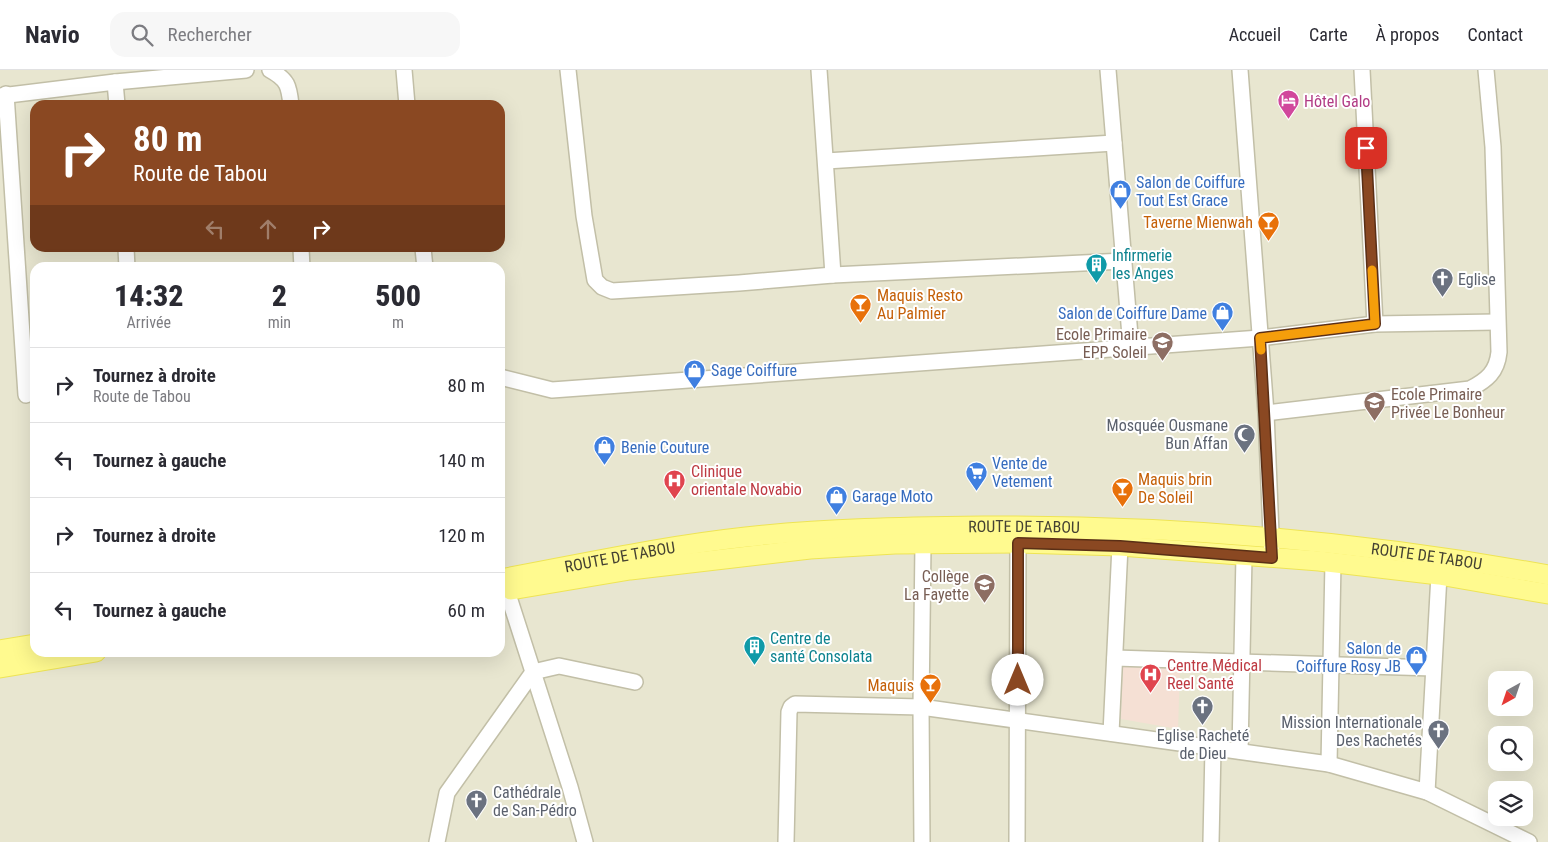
<!DOCTYPE html>
<html lang="fr">
<head>
<meta charset="utf-8">
<style>
  :root { --surface:#fff; --page:#f7f7f7; --text:#2b2b33; --muted:#7c7c81; --line:#e1e1e2 }
  body { margin:0; font-family:"Roboto Condensed",sans-serif; background:var(--page); color:var(--text); height:100vh; display:flex; flex-direction:column; font-size:19px; white-space:nowrap }
  * { box-sizing:border-box; margin:0 }
  p { font-size:16px; color:var(--muted) }
  .icon { flex:none; width:28px; height:28px; fill:none; stroke:currentColor; stroke-width:2; stroke-linecap:round; stroke-linejoin:round }
  .map { position:relative; flex:1; overflow:hidden }
  .panel { position:absolute; left:30px; top:192px; width:475px; height:395px; display:flex; flex-direction:column; background:var(--surface); border-radius:15px; box-shadow:0 5px 20px #0002 }
  .panel>* { flex:none }
  .hud { position:absolute; left:30px; top:30px; width:475px; height:152px; border-radius:15px; box-shadow:0 5px 20px #0002; background:#8a4822; color:#fff; overflow:hidden }
  .needle { width:32px; rotate:220deg }
  .fabs { position:absolute; left:1488px; top:601px; display:grid; gap:10px }
  .fabs a { display:grid; place-items:center; width:45px; height:45px; border-radius:10px; background:var(--surface); box-shadow:0 5px 20px #0002; font-size:25px }
  .pin { position:absolute; display:grid; place-items:center; width:42px; height:42px; color:#fff; margin:-21px; border-radius:10px; box-shadow:0 2px 8px #0006 }
  .me { position:absolute; width:55px; margin:-28px; rotate:0deg; stroke-linejoin:round; filter:drop-shadow(0 0 4px #0008) }
  .turn { display:flex; align-items:center; gap:18px; height:105px; padding:0 20px; font-size:22px }
  .turn .icon { width:65px; height:65px; stroke-width:2.5 }
  .turn b { display:block; font-size:35px; line-height:42px }
  .lanes { display:flex; align-items:center; height:48px; padding:0 20px; background:#0003; justify-content:center; gap:25px; direction:ltr }
  .lanes .off { opacity:.35 }
  .eta { display:flex; justify-content:space-evenly; align-items:center; height:85px; text-align:center }
  .eta b { font-size:30px; font-weight:800; line-height:35px }
  ul { padding:0; list-style:none }
  li { display:flex; align-items:center; gap:15px; height:75px; padding:0 20px; border-top:1px solid var(--line) }
  li div { flex:1 }
  li b { display:block; font-size:19px }
  li em { font-style:normal }
  header { display:flex; align-items:center; gap:30px; box-sizing:border-box; height:70px; padding:0 25px; background:var(--surface); border-bottom:1px solid var(--line) }
  header strong { font-size:24px }
  nav { display:flex; gap:28px; margin-inline-start:auto; font-size:18px }
  .search { width:350px; height:45px; background:var(--page); display:flex; align-items:center; gap:12px; box-sizing:border-box; padding:0 18px; border-radius:15px; color:var(--muted); font-size:19px }
  .map>svg:first-child { display:block }
</style>
</head>
<body>
<header>
<strong>Navio</strong>
<div class="search"><svg class="icon" aria-label="search" viewBox="0 0 24 24"><circle cx="10" cy="10" r="6"/><path d="M15 15l6 6"/></svg>Rechercher</div>
<nav><a>Accueil</a><a>Carte</a><a>À propos</a><a>Contact</a></nav>
</header>
<div class="map">
<svg width="1548" height="772" viewBox="0 0 1548 772">
  <rect width="100%" height="100%" fill="#f3f2e2"/>
  <path fill="#e8e6d0" fill-rule="evenodd" d="M0 0H1548V772H0ZM35 35H500V178H35ZM35 198H500V582H35ZM1496 610H1524V638H1496ZM1496 665H1524V692H1496ZM1496 720H1524V748H1496Z"/>
  <polygon fill="#f5e0d4" points="1123,596 1180,597 1178,659 1121,649"/>
  <g fill="none" stroke-linecap="round" stroke-linejoin="round">
    <defs>
      <g id="minor">
        <path d="M270 0C288 10 289 16 291 35"/>
        <polyline points="404,0 407,35"/>
        <polyline points="568,0 584,146 595,210 602,217 612,221 739,213 833,205 1124,191"/>
        <polyline points="819,0 833,205"/>
        <polyline points="1108,0 1131,278"/>
        <polyline points="1240,0 1266,343 1272,488"/>
        <polyline points="1362,0 1375,254"/>
        <polyline points="115,12 117,35"/>
        <polyline points="6,24 26,325"/>
        <polyline points="0,26 115,12 246,0"/>
        <polyline points="826,91 1114,73"/>
        <polyline points="126,178 127,198"/>
        <polyline points="301,178 302,198"/>
        <polyline points="423,178 425,198"/>
        <polyline points="500,307 552,320 1260,268 1375,254 1497,252"/>
        <path d="M1266 343 1470 319C1487 310 1497 302 1499 282L1493 77 1486 0"/>
        <polyline points="507,521 570,717 585,772"/>
        <polyline points="1115,588 1433,598"/>
        <polyline points="1111,663 1120,476"/>
        <polyline points="1240,681 1244,486"/>
        <polyline points="1329,694 1333,492"/>
        <polyline points="1427,722 1439,505"/>
        <polyline points="437,772 447,723 533,602 559,596 635,612"/>
        <polyline points="786,772 789,642 791,637 795,634 921,637 1329,694 1427,722 1529,772"/>
        <polyline points="922,772 921,637 923,474"/>
        <polyline points="1017,772 1018,473"/>
        <polyline points="1211,772 1213,678"/>
      </g>
      <g id="major">
        <path id="s1" d="M500 509C581 494 663 476 746 467 825 458 904 457 984 456 1172 455 1363 471 1548 505"/>
        <polyline points="511,520 630,500 810,479 895,474 1018,473 1120,476 1319,491 1439,505 1548,524"/>
        <polyline points="0,580 35,574"/>
        <polyline points="0,598 96,582"/>
      </g>
    </defs>
    <use href="#minor" stroke="#c2bfa7" stroke-width="18"/>
    <use href="#major" stroke="#eee455" stroke-width="21"/>
    <use href="#minor" stroke="#fff" stroke-width="15"/>
    <use href="#major" stroke="#fffa8f" stroke-width="19"/>
  </g>
  <g fill="none" stroke-linecap="round" stroke-linejoin="round">
    <defs>
      <polyline id="route" points="1018,610 1018,473 1120,476 1272,488 1260,268 1375,254 1366,78"/>
    </defs>
    <use href="#route" stroke="#5a2f16" stroke-width="12"/>
    <use href="#route" stroke="#8a4822" stroke-width="9"/>
    <polyline stroke="#f59e0b" stroke-width="9" points="1261,280 1260,268 1375,254 1372,200"/>
  </g>
  <defs>
    <symbol id="hotel-pin" viewBox="-11 -11 22 30"><path d="M0 17L-7.5 6A9.5 9.5 0 1 1 7.5 6Z" fill="#d1479c" stroke="#fff"/><path d="M-6-4.5h1.5V1H6V5H4.5V3h-9V5H-6ZM-4 0a1.8 1.8 0 1 1 3.6 0ZM.5 0V-2.5h3Q6-2.5 6 0Z" fill="#fff"/></symbol>
    <symbol id="shop-pin" viewBox="-11 -11 22 30"><path d="M0 17L-7.5 6A9.5 9.5 0 1 1 7.5 6Z" fill="#3f7fe0" stroke="#fff"/><path d="M-5-2.5h2.3a2.7 3.5 0 0 1 5.4 0H5L5.5 6h-11ZM-1.5-2.5h3a1.5 2.3 0 0 0-3 0Z" fill="#fff"/></symbol>
    <symbol id="bar-pin" viewBox="-11 -11 22 30"><path d="M0 17L-7.5 6A9.5 9.5 0 1 1 7.5 6Z" fill="#e8710a" stroke="#fff"/><path d="M-6-5H6L.8 .8V4.5H3.5V6h-7V4.5H-.8V.8Z" fill="#fff"/></symbol>
    <symbol id="building-pin" viewBox="-11 -11 22 30"><path d="M0 17L-7.5 6A9.5 9.5 0 1 1 7.5 6Z" fill="#0f9aa8" stroke="#fff"/><path d="M-4-6H4V6H1V3H-1V6H-4ZM-2.5-4.3h1.7v1.8h-1.7ZM.8-4.3h1.7v1.8H.8ZM-2.5-1h1.7V.8h-1.7ZM.8-1h1.7V.8H.8Z" fill="#fff"/></symbol>
    <symbol id="church-pin" viewBox="-11 -11 22 30"><path d="M0 17L-7.5 6A9.5 9.5 0 1 1 7.5 6Z" fill="#6b7280" stroke="#fff"/><path d="M-1.2-6h2.4v3.5h3.3v2.4h-3.3V6h-2.4V-.1h-3.3v-2.4h3.3Z" fill="#fff"/></symbol>
    <symbol id="school-pin" viewBox="-11 -11 22 30"><path d="M0 17L-7.5 6A9.5 9.5 0 1 1 7.5 6Z" fill="#8d6e63" stroke="#fff"/><path d="M0-5L7-2L0 1L-7-2ZM-4 1L0 2.5L4 1V4Q0 6-4 4Z" fill="#fff"/></symbol>
    <symbol id="mosque-pin" viewBox="-11 -11 22 30"><path d="M0 17L-7.5 6A9.5 9.5 0 1 1 7.5 6Z" fill="#6b7280" stroke="#fff"/><path d="M3.5-4.9A6 6 0 1 0 3.5 4.9A5 5 0 1 1 3.5-4.9Z" fill="#fff"/></symbol>
    <symbol id="supermarket-pin" viewBox="-11 -11 22 30"><path d="M0 17L-7.5 6A9.5 9.5 0 1 1 7.5 6Z" fill="#3f7fe0" stroke="#fff"/><path d="M-6-5.5h2.5l.6 2H6L4.5 2H-2.5L-4.4-4H-6ZM-1.5 3.2a1.3 1.3 0 1 0 .1 0ZM3 3.2a1.3 1.3 0 1 0 .1 0Z" fill="#fff"/></symbol>
    <symbol id="hospital-pin" viewBox="-11 -11 22 30"><path d="M0 17L-7.5 6A9.5 9.5 0 1 1 7.5 6Z" fill="#e0444e" stroke="#fff"/><path d="M-5-5h3v3.5h4V-5h3V5h-3V1.5h-4V5h-3Z" fill="#fff"/></symbol>
  </defs>
  <g fill-rule="evenodd">
    <use href="#hotel-pin" x="1276" y="18" width="25" height="34"/>
    <use href="#shop-pin" x="1108" y="108" width="25" height="34"/>
    <use href="#bar-pin" x="1256" y="140" width="25" height="34"/>
    <use href="#building-pin" x="1084" y="182" width="25" height="34"/>
    <use href="#church-pin" x="1430" y="196" width="25" height="34"/>
    <use href="#bar-pin" x="848" y="222" width="25" height="34"/>
    <use href="#shop-pin" x="1210" y="230" width="25" height="34"/>
    <use href="#school-pin" x="1150" y="260" width="25" height="34"/>
    <use href="#shop-pin" x="682" y="288" width="25" height="34"/>
    <use href="#school-pin" x="1362" y="320" width="25" height="34"/>
    <use href="#mosque-pin" x="1232" y="352" width="25" height="34"/>
    <use href="#shop-pin" x="592" y="364" width="25" height="34"/>
    <use href="#supermarket-pin" x="964" y="390" width="25" height="34"/>
    <use href="#hospital-pin" x="662" y="398" width="25" height="34"/>
    <use href="#bar-pin" x="1110" y="406" width="25" height="34"/>
    <use href="#shop-pin" x="824" y="414" width="25" height="34"/>
    <use href="#school-pin" x="972" y="502" width="25" height="34"/>
    <use href="#building-pin" x="742" y="564" width="25" height="34"/>
    <use href="#shop-pin" x="1404" y="574" width="25" height="34"/>
    <use href="#hospital-pin" x="1138" y="592" width="25" height="34"/>
    <use href="#bar-pin" x="918" y="602" width="25" height="34"/>
    <use href="#church-pin" x="1190" y="624" width="25" height="34"/>
    <use href="#church-pin" x="1426" y="648" width="25" height="34"/>
    <use href="#church-pin" x="464" y="718" width="25" height="34"/>
  </g>
  <g text-anchor="middle" dominant-baseline="central" stroke-width="4" stroke-linejoin="round" paint-order="stroke">
    <g font-size="16" fill="#b23c85" stroke="#fff" text-anchor="start">
      <text x="1304" y="31">Hôtel Galo</text>
    </g>
    <g font-size="16" fill="#366cbe" stroke="#fff" text-anchor="start">
      <text x="1136" y="112">Salon de Coiffure<tspan x="1136" dy="18">Tout Est Grace</tspan></text>
      <text x="1207" y="243" text-anchor="end">Salon de Coiffure Dame</text>
      <text x="711" y="300">Sage Coiffure</text>
      <text x="621" y="377">Benie Couture</text>
      <text x="992" y="393">Vente de<tspan x="992" dy="18">Vetement</tspan></text>
      <text x="852" y="426">Garage Moto</text>
      <text x="1401" y="578" text-anchor="end">Salon de<tspan x="1401" dy="18">Coiffure Rosy JB</tspan></text>
    </g>
    <g font-size="16" fill="#c56008" stroke="#fff" text-anchor="end">
      <text x="1253" y="152">Taverne Mienwah</text>
      <text x="877" y="225" text-anchor="start">Maquis Resto<tspan x="877" dy="18">Au Palmier</tspan></text>
      <text x="1138" y="409" text-anchor="start">Maquis brin<tspan x="1138" dy="18">De Soleil</tspan></text>
      <text x="914" y="615">Maquis</text>
    </g>
    <g font-size="16" fill="#0d838f" stroke="#fff" text-anchor="start">
      <text x="1112" y="185">Infirmerie<tspan x="1112" dy="18">les Anges</tspan></text>
      <text x="770" y="568">Centre de<tspan x="770" dy="18">santé Consolata</tspan></text>
    </g>
    <g font-size="16" fill="#5b616d" stroke="#fff" text-anchor="start">
      <text x="1458" y="209">Eglise</text>
      <text x="1228" y="355" text-anchor="end">Mosquée Ousmane<tspan x="1228" dy="18">Bun Affan</tspan></text>
      <text x="1422" y="652" text-anchor="end">Mission Internationale<tspan x="1422" dy="18">Des Rachetés</tspan></text>
      <text x="1203" y="665" text-anchor="middle">Eglise Racheté<tspan x="1203" dy="18">de Dieu</tspan></text>
      <text x="493" y="722">Cathédrale<tspan x="493" dy="18">de San-Pédro</tspan></text>
    </g>
    <g font-size="16" fill="#785e54" stroke="#fff" text-anchor="end">
      <text x="1147" y="264">Ecole Primaire<tspan x="1147" dy="18">EPP Soleil</tspan></text>
      <text x="1391" y="324" text-anchor="start">Ecole Primaire<tspan x="1391" dy="18">Privée Le Bonheur</tspan></text>
      <text x="969" y="506">Collège<tspan x="969" dy="18">La Fayette</tspan></text>
    </g>
    <g font-size="16" fill="#be3a42" stroke="#fff" text-anchor="start">
      <text x="691" y="401">Clinique<tspan x="691" dy="18">orientale Novabio</tspan></text>
      <text x="1167" y="595">Centre Médical<tspan x="1167" dy="18">Reel Santé</tspan></text>
    </g>
    <g font-size="16" fill="#454232" stroke="#fff">
      <text stroke="none"><textPath href="#s1" startOffset="528">ROUTE DE TABOU</textPath></text>
      <text stroke="none"><textPath href="#s1" startOffset="932">ROUTE DE TABOU</textPath></text>
      <text stroke="none"><textPath href="#s1" startOffset="122">ROUTE DE TABOU</textPath></text>
    </g>
  </g>
</svg>
<div class="fabs">
<a><svg class="needle" viewBox="-14 -14 28 28"><path d="M0-13l5 13h-10z" fill="#e53935"/><path d="M0 13l5-13h-10z" fill="#7c7c81"/></svg></a>
<a><svg class="icon" aria-label="search" viewBox="0 0 24 24"><circle cx="10" cy="10" r="6"/><path d="M15 15l6 6"/></svg></a>
<a><svg class="icon" aria-label="layers" viewBox="0 0 24 24"><path d="M12 4l9 5-9 5-9-5zM3 14l9 5 9-5"/></svg></a>
</div>
<div class="pin" style="left:1366px;top:78px;background:#d93025"><svg class="icon" aria-label="arrive" viewBox="0 0 24 24"><path d="M6 21V4h12l-3 4 3 4H6"/></svg></div>
<svg class="me" style="left:1018px;top:610px" viewBox="-20 -20 40 40"><circle r="19" fill="#fff"/><path d="M0-13L10 11 0 6-10 11z" fill="#8a4822"/></svg>
<div class="hud">
<div class="turn"><svg class="icon" aria-label="right" viewBox="0 0 24 24"><path d="M7 20v-9h11M14 6l5 5-5 5"/></svg><div><b>80 m</b>Route de Tabou</div></div>
<div class="lanes"><svg class="icon off" aria-label="left" viewBox="0 0 24 24"><path d="M17 20v-9H6M10 6l-5 5 5 5"/></svg><svg class="icon off" aria-label="ahead" viewBox="0 0 24 24"><path d="M12 20V5M6 11l6-6 6 6"/></svg><svg class="icon" aria-label="right" viewBox="0 0 24 24"><path d="M7 20v-9h11M14 6l5 5-5 5"/></svg></div>
</div>
<section class="panel">
<div class="eta">
<div><b>14:32</b><p>Arrivée</p></div>
<div><b>2</b><p>min</p></div>
<div><b>500</b><p>m</p></div>
</div>
<ul>
<li><svg class="icon" aria-label="right" viewBox="0 0 24 24"><path d="M7 20v-9h11M14 6l5 5-5 5"/></svg><div><b>Tournez à droite</b><p>Route de Tabou</p></div><em>80 m</em></li>
<li><svg class="icon" aria-label="left" viewBox="0 0 24 24"><path d="M17 20v-9H6M10 6l-5 5 5 5"/></svg><div><b>Tournez à gauche</b></div><em>140 m</em></li>
<li><svg class="icon" aria-label="right" viewBox="0 0 24 24"><path d="M7 20v-9h11M14 6l5 5-5 5"/></svg><div><b>Tournez à droite</b></div><em>120 m</em></li>
<li><svg class="icon" aria-label="left" viewBox="0 0 24 24"><path d="M17 20v-9H6M10 6l-5 5 5 5"/></svg><div><b>Tournez à gauche</b></div><em>60 m</em></li>
</ul>
</section>
</div>
</body>
</html>
